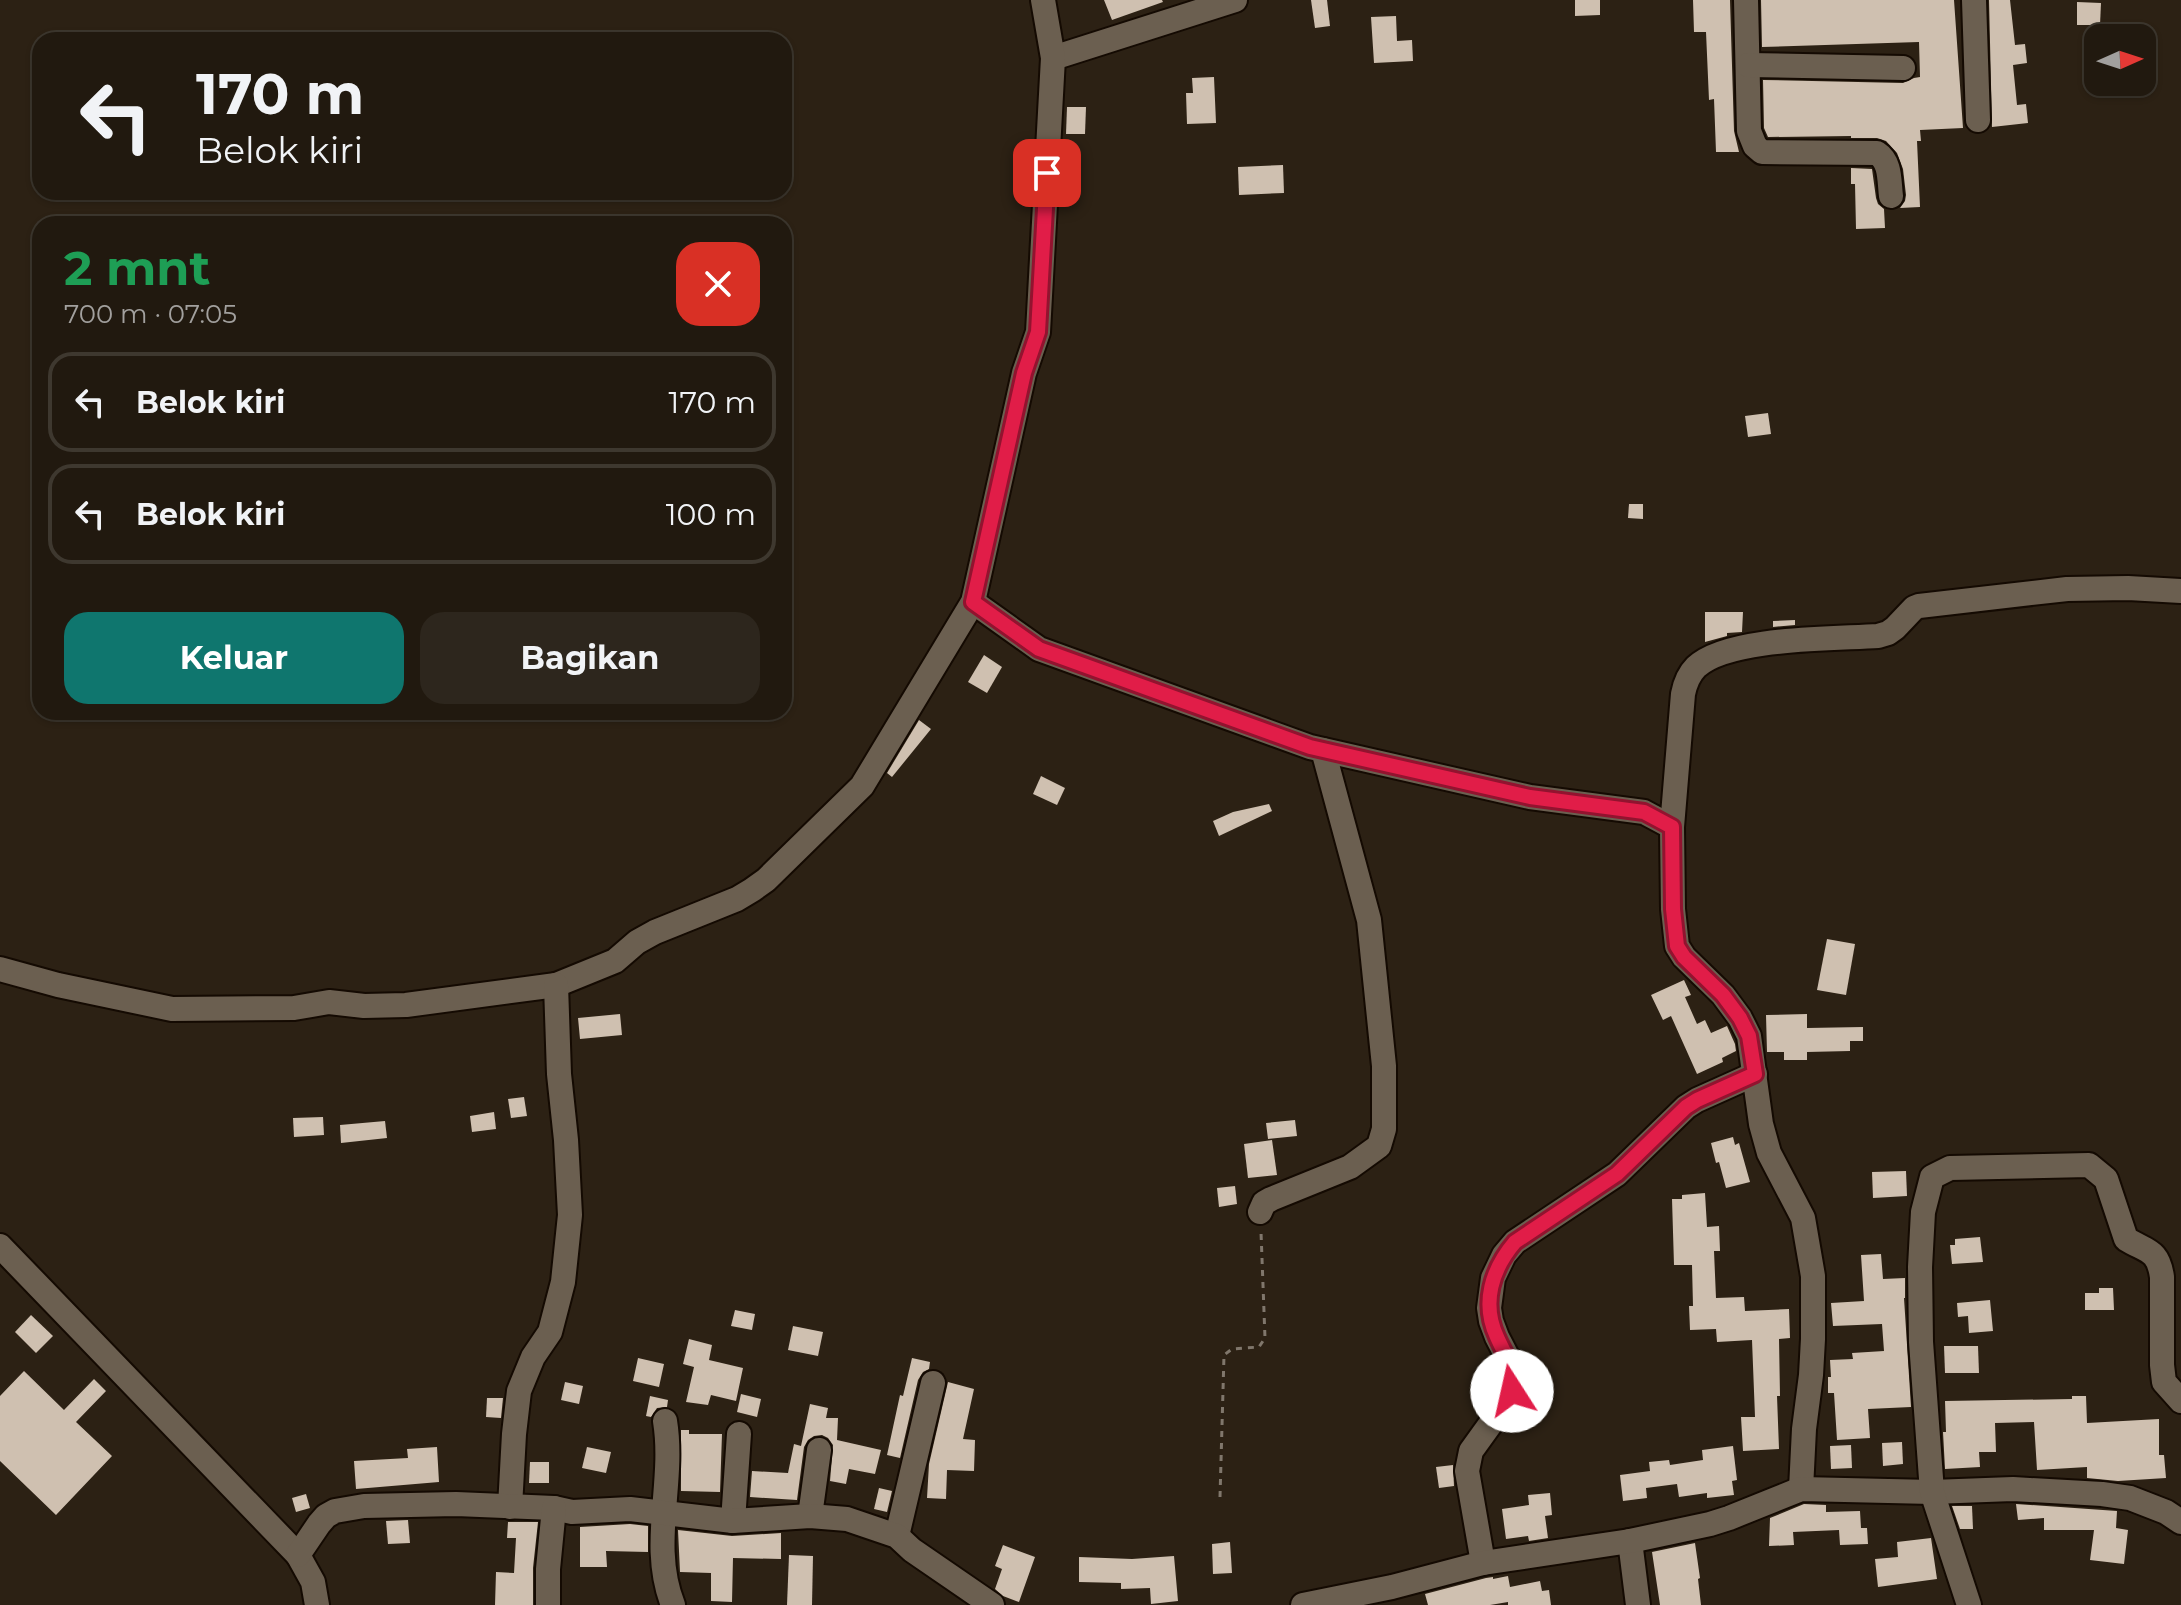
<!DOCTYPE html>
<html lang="id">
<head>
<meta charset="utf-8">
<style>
  :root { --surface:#21190f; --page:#2d261d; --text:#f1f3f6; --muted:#a2a09e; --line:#3e382f; --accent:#0f766e }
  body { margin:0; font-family:Montserrat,sans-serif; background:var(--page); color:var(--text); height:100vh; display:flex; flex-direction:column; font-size:30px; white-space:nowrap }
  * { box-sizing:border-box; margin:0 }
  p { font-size:26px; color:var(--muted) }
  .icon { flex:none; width:44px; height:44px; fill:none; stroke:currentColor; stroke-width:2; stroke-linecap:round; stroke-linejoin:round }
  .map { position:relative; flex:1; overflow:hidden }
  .drawer { position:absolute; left:32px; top:216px; width:760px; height:504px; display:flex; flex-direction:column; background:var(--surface); border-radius:24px; box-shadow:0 2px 6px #0004,0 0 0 2px var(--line) }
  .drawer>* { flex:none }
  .banner { position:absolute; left:32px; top:32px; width:760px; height:168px; border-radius:24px; box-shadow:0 2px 6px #0004,0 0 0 2px var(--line); background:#21190f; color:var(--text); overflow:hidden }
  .needle { width:52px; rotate:87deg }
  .controls { position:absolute; left:2084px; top:24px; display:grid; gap:16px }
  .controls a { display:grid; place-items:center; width:72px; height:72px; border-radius:16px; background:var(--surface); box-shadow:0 2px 6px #0004,0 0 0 2px var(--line); font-size:40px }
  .pin { position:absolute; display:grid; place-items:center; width:68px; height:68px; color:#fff; margin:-34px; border-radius:16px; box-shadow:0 4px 12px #0006 }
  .me { position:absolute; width:88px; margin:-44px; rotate:350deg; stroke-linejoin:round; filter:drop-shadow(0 0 6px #0008) }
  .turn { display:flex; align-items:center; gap:28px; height:168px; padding:0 32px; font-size:36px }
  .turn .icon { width:104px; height:104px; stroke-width:2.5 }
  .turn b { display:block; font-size:56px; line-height:68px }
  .round { display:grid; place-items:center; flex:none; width:84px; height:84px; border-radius:24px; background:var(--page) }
  .overview { display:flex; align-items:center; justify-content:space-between; height:136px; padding:0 32px }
  h1 { font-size:48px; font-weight:700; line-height:60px; color:#1e9e55 }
  .button { display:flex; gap:16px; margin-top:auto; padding:16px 32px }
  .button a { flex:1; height:92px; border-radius:24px; background:var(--accent); color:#fff; font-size:32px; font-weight:700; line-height:92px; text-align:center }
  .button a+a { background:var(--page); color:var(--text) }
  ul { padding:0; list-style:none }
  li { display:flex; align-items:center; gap:24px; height:100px; margin:0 16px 12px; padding:0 16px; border:4px solid var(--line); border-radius:24px }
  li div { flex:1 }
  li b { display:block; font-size:30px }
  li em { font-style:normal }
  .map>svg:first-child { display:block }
</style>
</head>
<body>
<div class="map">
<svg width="2181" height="1605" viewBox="0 0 2181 1605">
  <rect width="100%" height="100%" fill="#2c2114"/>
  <g fill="#cfc0b0">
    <polygon points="1104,0 1162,0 1163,2 1112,20"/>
    <polygon points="1311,0 1327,0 1330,26 1315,28"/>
    <polygon points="1575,0 1600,0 1600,15 1575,16"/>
    <polygon points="1693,0 1730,0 1734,131 1739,152 1716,152 1714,99 1709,100 1706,32 1694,32"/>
    <polygon points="1761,0 1954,0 1963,128 1920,130 1921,141 1917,141 1920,207 1900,208 1905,201 1906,195 1903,169 1897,153 1886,141 1877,138 1851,138 1851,136 1768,137 1764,128 1763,80 1903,83 1914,78 1920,77 1919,42 1762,47"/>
    <polygon points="1989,0 2010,0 2015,45 2025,44 2027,63 2013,65 2017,105 2026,104 2028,123 1992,127"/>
    <polygon points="2077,2 2101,3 2100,25 2077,25"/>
    <polygon points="1396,16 1397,41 1412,40 1413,61 1374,63 1371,17"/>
    <polygon points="1214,77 1216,123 1187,124 1186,93 1193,93 1192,78"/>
    <polygon points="1067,107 1086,107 1085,134 1066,134"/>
    <polygon points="1283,165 1284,193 1239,195 1238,167"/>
    <polygon points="1851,168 1872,169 1876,198 1878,204 1884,209 1885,228 1856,229 1855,184 1851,184"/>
    <polygon points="1768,413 1771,434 1748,437 1745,416"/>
    <polygon points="1629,504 1643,504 1643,519 1628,518"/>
    <polygon points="1705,612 1743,612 1742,632 1727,633 1727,636 1705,642"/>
    <polygon points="1795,620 1795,625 1773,627 1773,621"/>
    <polygon points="984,655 1002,667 987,693 968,682"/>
    <polygon points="919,720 931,729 892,777 887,773"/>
    <polygon points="1041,776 1065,788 1057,805 1033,794"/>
    <polygon points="1269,804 1272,811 1219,836 1213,821 1233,812"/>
    <polygon points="1827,939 1855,944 1846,995 1817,990"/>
    <polygon points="1684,980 1691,995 1685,997 1697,1024 1705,1020 1711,1033 1727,1026 1735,1044 1736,1051 1722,1058 1723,1062 1697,1074 1671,1016 1663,1020 1651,995"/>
    <polygon points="620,1014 622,1035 580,1039 578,1018"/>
    <polygon points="1807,1014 1807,1028 1863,1027 1863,1041 1850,1041 1850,1051 1807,1052 1807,1060 1784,1060 1784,1052 1767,1052 1766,1015"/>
    <polygon points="524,1097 527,1116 511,1118 508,1099"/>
    <polygon points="494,1112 496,1129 472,1132 470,1116"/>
    <polygon points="323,1117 324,1135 294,1137 293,1118"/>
    <polygon points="1295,1120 1297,1136 1268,1139 1266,1123"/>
    <polygon points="385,1121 387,1138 341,1143 340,1125"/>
    <polygon points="1733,1137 1735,1145 1739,1143 1750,1182 1726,1188 1719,1162 1716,1163 1711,1143"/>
    <polygon points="1272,1140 1277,1175 1248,1178 1244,1144"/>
    <polygon points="1906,1171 1907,1196 1873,1198 1872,1172"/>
    <polygon points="1235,1186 1237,1204 1219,1207 1217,1188"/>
    <polygon points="1705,1193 1707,1227 1719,1226 1720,1251 1714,1251 1716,1298 1744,1297 1745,1311 1789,1309 1790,1338 1779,1339 1780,1396 1777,1396 1779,1449 1743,1451 1741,1417 1755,1417 1752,1340 1717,1342 1716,1329 1690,1330 1689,1306 1693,1306 1692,1265 1674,1265 1672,1199 1682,1199 1682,1195"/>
    <polygon points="1980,1237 1983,1262 1952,1264 1950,1245 1955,1245 1955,1239"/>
    <polygon points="1881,1254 1883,1279 1905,1278 1905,1298 1904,1298 1911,1407 1868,1409 1870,1438 1837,1440 1834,1393 1828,1393 1828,1377 1831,1377 1830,1360 1853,1359 1852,1353 1884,1351 1882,1324 1833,1326 1831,1303 1864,1301 1861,1255"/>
    <polygon points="2099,1288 2113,1288 2114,1310 2085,1310 2085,1293 2099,1293"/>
    <polygon points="1990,1300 1993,1331 1969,1333 1968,1316 1958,1317 1957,1303"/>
    <polygon points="735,1310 755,1314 752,1330 731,1326"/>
    <polygon points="31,1315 53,1336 36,1353 15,1332"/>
    <polygon points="793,1326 823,1332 818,1356 788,1350"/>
    <polygon points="689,1339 712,1345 709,1360 743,1368 736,1401 711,1395 708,1405 686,1402 694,1367 683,1364"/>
    <polygon points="1944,1346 1978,1346 1979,1373 1945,1373"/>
    <polygon points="638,1358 664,1364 659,1387 633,1381"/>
    <polygon points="912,1358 930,1362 929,1369 923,1372 918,1380 900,1458 887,1455 900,1395 903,1396"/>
    <polygon points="24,1371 64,1410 94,1379 106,1391 76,1422 112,1456 56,1515 0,1461 0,1396"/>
    <polygon points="565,1382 583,1386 579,1404 561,1400"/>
    <polygon points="948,1382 974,1389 963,1439 975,1440 974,1471 947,1470 946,1499 927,1498 929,1464"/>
    <polygon points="741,1394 761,1399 757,1417 737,1412"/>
    <polygon points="650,1396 668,1400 667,1407 657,1408 651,1417 646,1416"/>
    <polygon points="2072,1396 2086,1396 2087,1423 2159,1419 2159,1455 2164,1455 2166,1478 2118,1481 2087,1478 2087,1467 2037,1470 2034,1422 1995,1423 1996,1452 1979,1452 1980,1467 1945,1469 1943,1432 1946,1432 1945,1401 2072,1399"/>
    <polygon points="487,1398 503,1398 501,1418 486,1417"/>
    <polygon points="810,1404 828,1408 826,1418 838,1418 837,1440 881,1450 875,1474 849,1469 846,1484 830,1481 833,1445 828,1438 822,1435 814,1436 808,1440 804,1447 797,1500 750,1497 752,1471 788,1473 794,1444 801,1446"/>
    <polygon points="681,1430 689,1430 689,1434 722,1434 720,1492 681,1491"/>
    <polygon points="1902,1442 1903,1464 1883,1466 1882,1443"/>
    <polygon points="1851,1445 1852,1468 1831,1469 1830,1446"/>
    <polygon points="1733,1446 1737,1480 1732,1481 1734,1495 1707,1498 1707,1493 1679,1497 1677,1484 1646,1488 1647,1498 1623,1501 1620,1475 1650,1471 1649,1462 1669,1460 1670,1465 1703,1460 1702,1450"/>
    <polygon points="437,1447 439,1482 356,1489 354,1461 408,1458 407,1449"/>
    <polygon points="587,1447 611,1452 606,1473 582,1468"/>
    <polygon points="530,1462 549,1462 549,1483 529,1483"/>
    <polygon points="1453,1465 1454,1486 1439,1488 1436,1467"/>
    <polygon points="879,1488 892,1491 887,1512 874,1509"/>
    <polygon points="1550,1493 1552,1515 1545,1516 1548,1538 1529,1541 1528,1536 1506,1539 1502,1509 1529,1505 1528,1495"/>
    <polygon points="306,1494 310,1508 296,1512 292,1498"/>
    <polygon points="1804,1504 1826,1505 1826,1512 1860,1511 1861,1528 1867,1528 1868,1544 1840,1545 1839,1530 1793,1532 1794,1545 1769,1546 1770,1518"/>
    <polygon points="2016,1504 2117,1511 2116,1528 2128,1530 2124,1564 2090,1560 2094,1530 2044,1530 2044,1518 2018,1520"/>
    <polygon points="1952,1506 1972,1506 1973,1529 1960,1529"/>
    <polygon points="408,1520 410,1543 388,1544 386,1521"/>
    <polygon points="508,1522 538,1522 533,1568 533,1605 495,1605 496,1572 514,1573 516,1538 507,1538"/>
    <polygon points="630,1524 648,1526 648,1552 606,1551 607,1567 580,1567 580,1527"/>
    <polygon points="678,1530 732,1536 781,1533 781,1559 733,1558 732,1602 711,1601 711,1573 680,1572"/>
    <polygon points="1931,1538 1937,1579 1878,1587 1875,1559 1898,1557 1897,1542"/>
    <polygon points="1230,1542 1232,1573 1213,1574 1212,1544"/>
    <polygon points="1695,1543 1700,1578 1698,1579 1701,1605 1660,1605 1652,1552"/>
    <polygon points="1003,1545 1035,1557 1019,1602 1003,1596 995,1589 1002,1569 995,1566"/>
    <polygon points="789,1555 813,1556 812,1605 787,1605"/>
    <polygon points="1174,1556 1178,1601 1151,1604 1150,1588 1121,1589 1121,1583 1079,1582 1079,1557 1132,1559"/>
    <polygon points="1508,1576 1510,1587 1540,1581 1542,1591 1549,1590 1551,1605 1508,1605 1508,1602 1490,1605 1428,1605 1425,1594 1486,1578 1493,1577 1493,1579"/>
  </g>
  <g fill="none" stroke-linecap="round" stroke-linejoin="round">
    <defs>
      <g id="minor">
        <path d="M1746 0 1749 131 1755 146 1762 152 1877 153C1891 162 1889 181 1891 196"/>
        <polyline points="1974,0 1978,120"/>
        <polyline points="1053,58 1235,0"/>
        <polyline points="1748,65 1903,68"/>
        <polyline points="973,602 1039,649 1310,747 1530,797 1644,812 1672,827 1673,909 1677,946 1684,957 1723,995 1740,1018 1749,1036 1761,1124 1769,1153 1803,1218 1813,1276 1813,1339 1811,1375 1804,1429 1801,1489"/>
        <path d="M1672 827 1683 694C1685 684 1688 675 1696 667 1728 637 1833 639 1878 636L1888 633 1895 628 1914 608 1919 606 2067 589 2128 588 2181 591"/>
        <polyline points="0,969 58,985 172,1009 294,1008 329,1002 364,1006 406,1005 556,985 615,961 637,942 655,932 737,899 752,890 766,880 862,786 973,602 1024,373 1038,332 1053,58 1043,0"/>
        <polyline points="1260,1212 1264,1203 1271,1199 1350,1167 1379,1146 1384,1129 1384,1066 1369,920 1323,750"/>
        <polyline points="0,1246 298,1555 313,1582 317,1605"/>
        <path d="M665 1421C675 1483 649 1545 673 1605"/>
        <polyline points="510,1507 514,1434 519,1391 533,1357 550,1332 563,1282 570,1215 566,1140 559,1074 556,985"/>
        <polyline points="810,1516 819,1450"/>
        <polyline points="733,1521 739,1434"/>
        <polyline points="897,1536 933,1383"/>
        <polyline points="1630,1541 1638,1605"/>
        <polyline points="298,1555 319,1524 326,1516 335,1511 364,1506 456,1504 554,1508 572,1512 630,1509 733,1521 810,1516 847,1519 897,1536 912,1550 992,1605"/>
        <polyline points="1483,1563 1467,1471 1471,1451 1507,1401 1513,1382 1512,1366 1497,1337 1491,1321 1489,1308 1493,1278 1504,1255 1515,1242 1617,1174 1686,1107 1697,1100 1755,1074"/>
        <polyline points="548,1605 548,1569 554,1508"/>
        <polyline points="1303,1605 1392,1587 1483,1563 1630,1541 1710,1524 1729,1518 1801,1489 1932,1492 2013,1489 2102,1494 2130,1498 2166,1512 2181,1522"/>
        <path d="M1969 1605 1932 1492 1921 1342 1920 1267 1923 1212 1932 1177 1950 1168 2089 1165 2106 1179 2126 1239C2147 1252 2158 1249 2162 1277V1365L2164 1382 2181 1401"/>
      </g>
    </defs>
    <use href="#minor" stroke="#140a02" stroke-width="28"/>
    <polyline stroke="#80776c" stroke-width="3" stroke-dasharray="6 6" stroke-linecap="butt" points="1220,1497 1224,1355 1232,1349 1259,1347 1265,1338 1261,1232"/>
    <use href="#minor" stroke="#6b5f50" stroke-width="24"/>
  </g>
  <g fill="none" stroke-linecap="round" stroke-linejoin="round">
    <defs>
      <path id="route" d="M1047 173 1038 332 1024 373 973 602 1039 649 1310 747 1530 797 1644 812 1672 827 1673 909 1677 946 1684 957 1723 995 1740 1018 1749 1036 1755 1074 1697 1100 1686 1107 1617 1174 1515 1242C1492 1269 1481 1303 1497 1337 1506 1358 1516 1367 1512 1391"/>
    </defs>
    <use href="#route" stroke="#92132f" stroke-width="20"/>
    <use href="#route" stroke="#e11d48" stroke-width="14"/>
  </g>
</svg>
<div class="controls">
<a><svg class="needle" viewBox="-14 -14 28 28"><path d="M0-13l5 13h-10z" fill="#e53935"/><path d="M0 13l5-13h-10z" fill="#a2a09e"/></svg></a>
</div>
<div class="pin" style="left:1047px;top:173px;background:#d93025"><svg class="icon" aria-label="arrive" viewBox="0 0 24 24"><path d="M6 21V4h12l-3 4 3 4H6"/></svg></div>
<svg class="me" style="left:1512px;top:1391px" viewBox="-20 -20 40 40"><circle r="19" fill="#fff"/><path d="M0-13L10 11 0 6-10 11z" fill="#e11d48"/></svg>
<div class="banner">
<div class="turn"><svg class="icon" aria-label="left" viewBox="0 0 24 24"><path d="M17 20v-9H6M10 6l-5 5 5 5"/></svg><div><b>170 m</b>Belok kiri</div></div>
</div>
<section class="drawer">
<div class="overview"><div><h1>2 mnt</h1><p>700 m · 07:05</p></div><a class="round" style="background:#d93025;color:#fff"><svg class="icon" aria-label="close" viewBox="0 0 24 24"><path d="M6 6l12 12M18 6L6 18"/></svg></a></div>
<ul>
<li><svg class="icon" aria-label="left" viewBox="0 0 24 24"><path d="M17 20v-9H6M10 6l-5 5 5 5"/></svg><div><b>Belok kiri</b></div><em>170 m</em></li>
<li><svg class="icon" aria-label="left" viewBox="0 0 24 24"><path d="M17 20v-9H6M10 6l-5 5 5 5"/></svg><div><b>Belok kiri</b></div><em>100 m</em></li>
</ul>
<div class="button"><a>Keluar</a><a>Bagikan</a></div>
</section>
</div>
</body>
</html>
